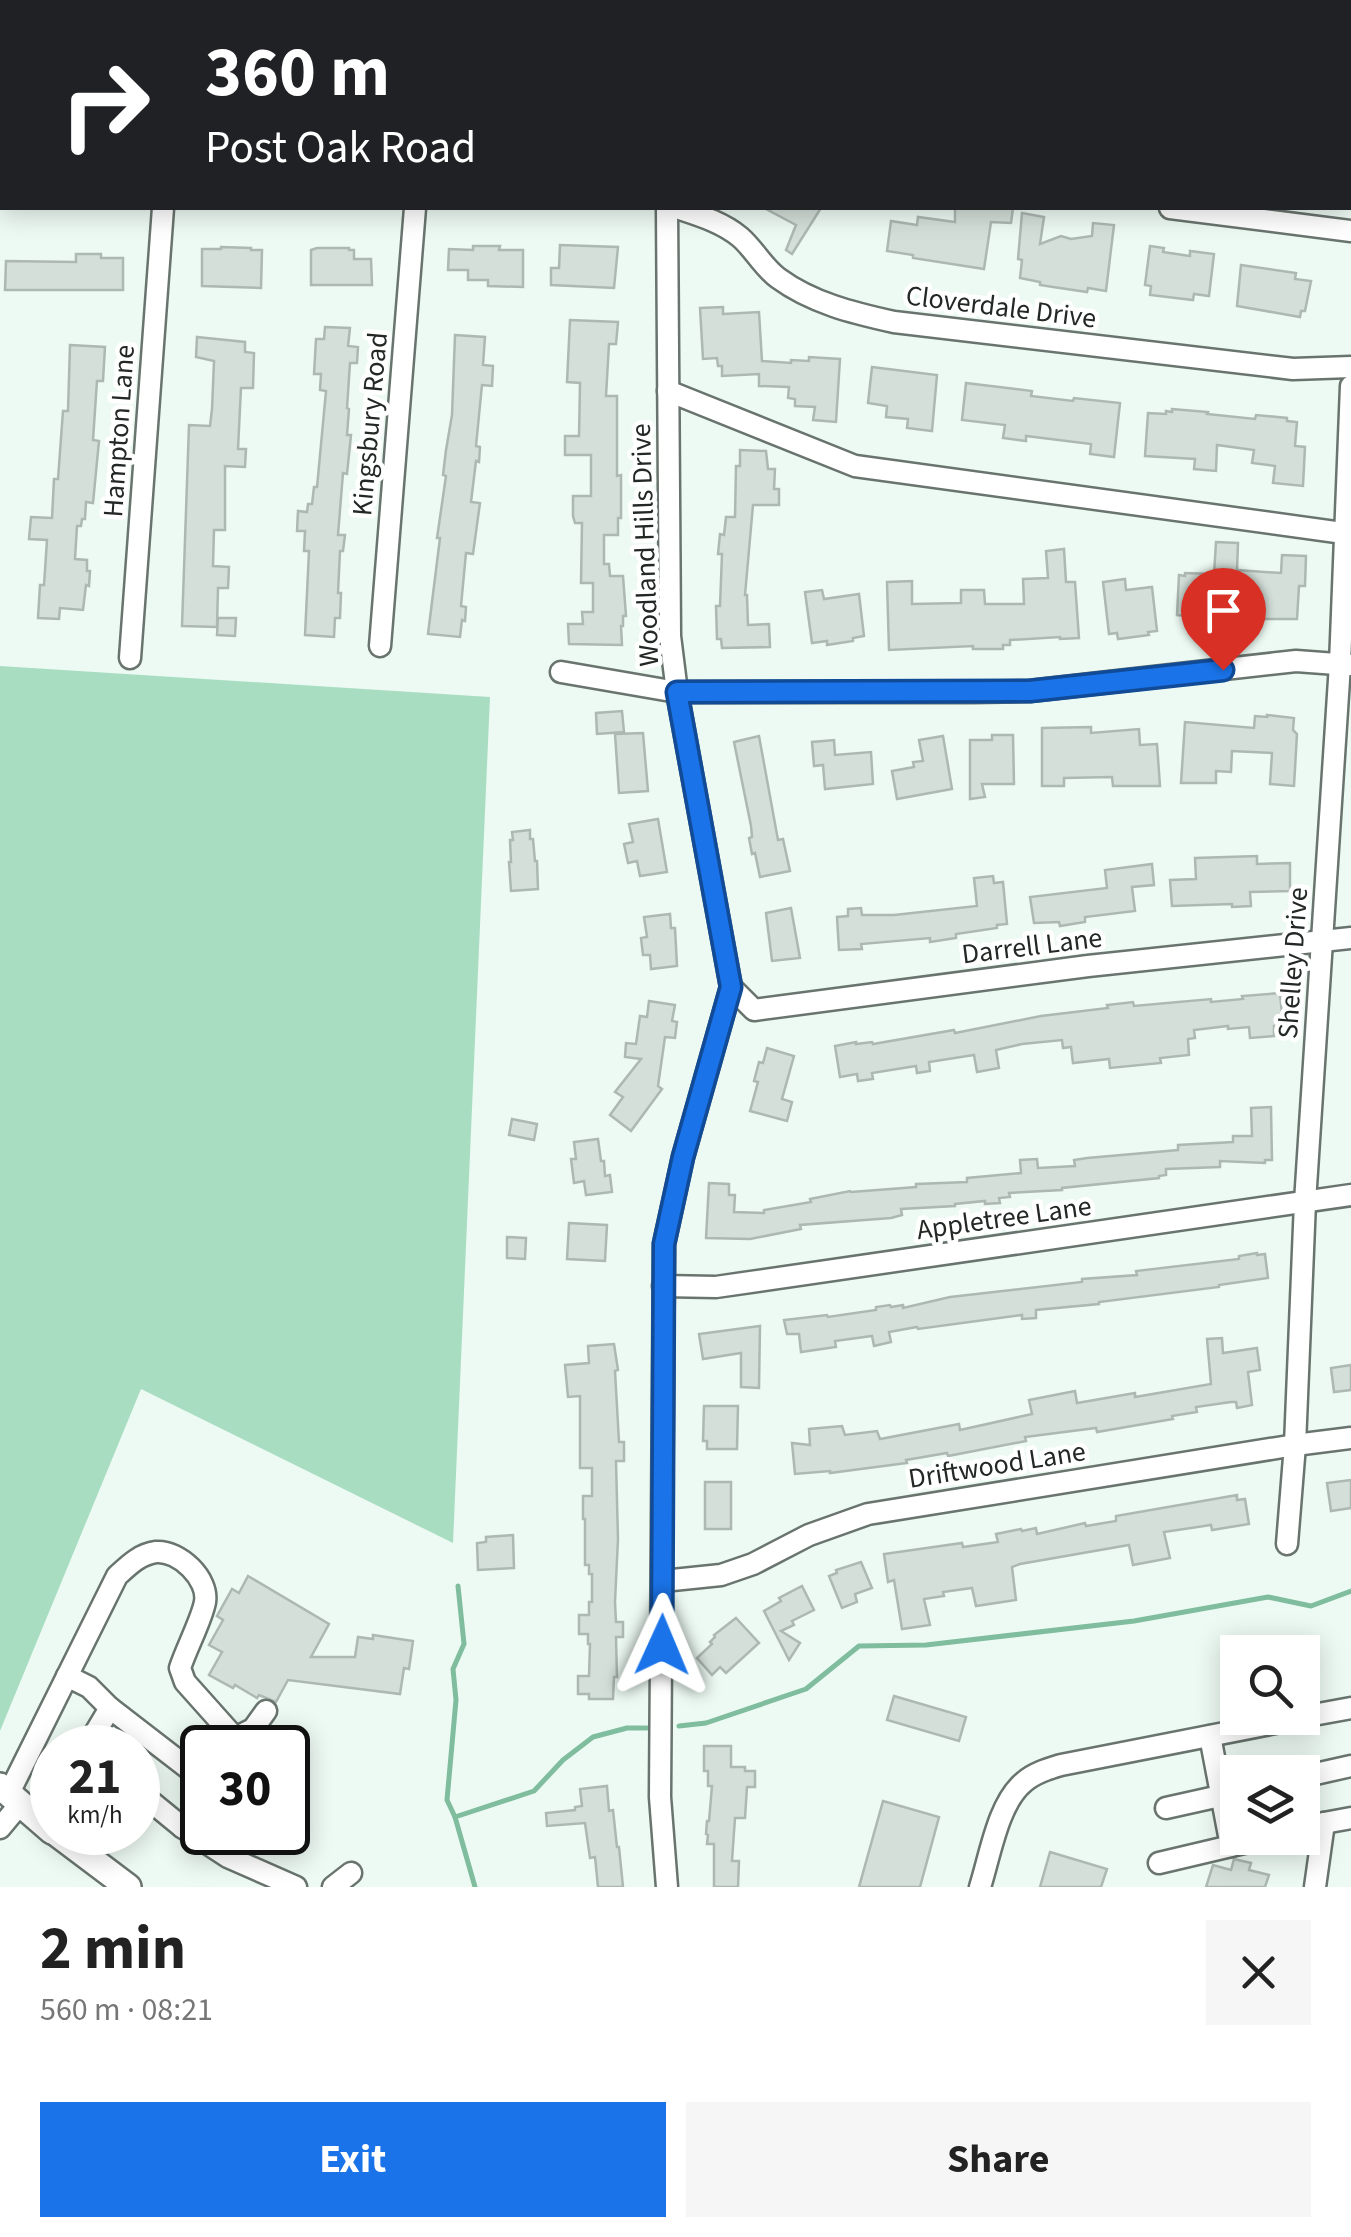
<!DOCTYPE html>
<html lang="en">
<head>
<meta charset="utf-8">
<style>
  :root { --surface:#fff; --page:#f6f6f6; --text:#222; --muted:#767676; --accent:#1a73e8 }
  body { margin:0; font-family:"Source Sans 3",sans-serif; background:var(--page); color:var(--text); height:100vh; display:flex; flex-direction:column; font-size:38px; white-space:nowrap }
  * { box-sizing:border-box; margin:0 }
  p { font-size:32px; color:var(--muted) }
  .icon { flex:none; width:55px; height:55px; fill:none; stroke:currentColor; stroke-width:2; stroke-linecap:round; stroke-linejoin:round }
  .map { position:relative; height:1887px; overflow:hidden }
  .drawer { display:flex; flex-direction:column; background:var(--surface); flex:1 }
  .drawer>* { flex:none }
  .banner { position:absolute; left:0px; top:0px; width:1352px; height:210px; box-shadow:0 5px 25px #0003; background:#202124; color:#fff; overflow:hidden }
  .tools { position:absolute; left:1220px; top:1635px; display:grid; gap:20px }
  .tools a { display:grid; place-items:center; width:100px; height:100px; border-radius:0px; background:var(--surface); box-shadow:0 5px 25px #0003; font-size:50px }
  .speed { position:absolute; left:30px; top:1725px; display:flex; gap:20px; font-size:50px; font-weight:700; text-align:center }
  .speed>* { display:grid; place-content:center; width:130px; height:130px; border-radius:50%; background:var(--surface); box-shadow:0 5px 25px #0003; line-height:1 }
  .speed small { font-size:25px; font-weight:400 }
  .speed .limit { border:5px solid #111; border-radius:15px; background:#fff; color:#111 }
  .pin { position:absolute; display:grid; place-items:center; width:85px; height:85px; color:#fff; margin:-102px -42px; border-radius:50% 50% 50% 0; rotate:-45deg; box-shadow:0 0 10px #0007 }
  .pin .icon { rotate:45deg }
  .me { position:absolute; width:110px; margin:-55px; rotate:1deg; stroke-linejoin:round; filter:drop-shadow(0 0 8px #0008) }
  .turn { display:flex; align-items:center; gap:35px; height:210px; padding:0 40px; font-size:45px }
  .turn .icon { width:130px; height:130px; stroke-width:2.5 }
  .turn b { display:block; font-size:70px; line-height:85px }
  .round { display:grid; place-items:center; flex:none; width:105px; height:105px; border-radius:0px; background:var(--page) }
  .summary { display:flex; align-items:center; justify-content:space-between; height:170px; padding:0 40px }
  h1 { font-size:60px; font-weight:700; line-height:75px }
  .primary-button { display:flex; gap:20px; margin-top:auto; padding:20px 40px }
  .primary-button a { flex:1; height:115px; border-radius:0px; background:var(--accent); color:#fff; font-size:40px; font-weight:700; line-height:115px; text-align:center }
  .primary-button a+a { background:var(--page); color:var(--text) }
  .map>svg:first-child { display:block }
</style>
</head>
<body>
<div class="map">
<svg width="1351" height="1887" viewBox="0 0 1351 1887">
  <rect width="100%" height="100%" fill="#edfaf3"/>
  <polygon fill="#a9ddc2" points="0,666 490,697 453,1543 141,1389 0,1731"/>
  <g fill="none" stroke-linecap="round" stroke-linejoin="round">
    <g stroke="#7fbd9e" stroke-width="5">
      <polyline points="679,1726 706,1723 806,1689 859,1646 926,1645 1134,1621 1268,1597 1311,1606 1351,1591"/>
      <polyline points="455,1817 447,1800 456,1700 453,1669 464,1644 458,1586"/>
      <polyline points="475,1887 455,1817 534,1791 563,1760 593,1737 627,1728 647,1728"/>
    </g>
  </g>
  <g fill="#d3dfd8" stroke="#adb8b2" stroke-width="2.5">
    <polygon points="764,208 821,208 792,254 786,250 796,225"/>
    <polygon points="955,208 1013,208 1011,223 991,222 984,269 913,258 913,255 887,251 891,221 917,225 918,217 955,222"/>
    <polygon points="1022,213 1044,217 1040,244 1061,236 1071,239 1092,236 1093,223 1114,225 1106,291 1088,288 1087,292 1053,287 1040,285 1040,282 1020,278 1022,260 1018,259"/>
    <polygon points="560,245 618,247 614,288 551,285 551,268 559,268"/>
    <polygon points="473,246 500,246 499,250 523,250 523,287 488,286 488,280 468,280 468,270 448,270 449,249 473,250"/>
    <polygon points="1150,246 1164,248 1163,252 1190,256 1190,251 1214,254 1209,296 1194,294 1193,300 1150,295 1151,286 1145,285"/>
    <polygon points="221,247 251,248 251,250 262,250 261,288 202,286 202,249 221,249"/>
    <polygon points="317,248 349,248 349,250 354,250 354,259 371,259 372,285 311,285 311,250"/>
    <polygon points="76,254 101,254 101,258 123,258 123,290 5,290 6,261 76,262"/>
    <polygon points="1241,265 1296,273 1295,279 1311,281 1305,311 1301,311 1300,317 1237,306"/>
    <polygon points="723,307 723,314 759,312 762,361 791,363 791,360 809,361 809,357 840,359 836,422 813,420 815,407 795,406 795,399 788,398 789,387 759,386 759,374 722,376 722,366 718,366 717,358 703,359 700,308"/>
    <polygon points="570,320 618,322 616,344 609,344 606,396 617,396 617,476 621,475 621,518 618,518 618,535 604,535 604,564 609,564 610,576 623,576 626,616 623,616 623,626 621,626 622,645 569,644 568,624 583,624 582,612 593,612 593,583 581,583 582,523 575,523 573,516 573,496 591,496 591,455 565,455 565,436 579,436 580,383 567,382"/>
    <polygon points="325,327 350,328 348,346 358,347 357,363 350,363 347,408 349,409 347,435 351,435 347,474 343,473 338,535 345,535 343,551 340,551 338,593 341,593 340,618 335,618 334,637 305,635 309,551 304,551 305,531 297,531 298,511 307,512 308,504 312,504 314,487 317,487 326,391 320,390 321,374 314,374 316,339 324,339"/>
    <polygon points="455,335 485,337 483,365 493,366 492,386 482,385 476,446 480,447 479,462 476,461 471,502 480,503 473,554 466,553 461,606 466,607 465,621 462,620 460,637 428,634 440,538 437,538 446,476 443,475 446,450 452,415"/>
    <polygon points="197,337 245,342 245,352 254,353 253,388 241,388 238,449 246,449 245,467 225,466 225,530 214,530 213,566 229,567 228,588 218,588 217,627 182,626 189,425 210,426 212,409 214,361 196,357"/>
    <polygon points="70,345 105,347 103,381 97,381 93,440 99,441 93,503 86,502 85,519 82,519 81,526 77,526 75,559 87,560 87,571 90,571 89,586 86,585 83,610 60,608 59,619 38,618 40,585 44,585 47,540 29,539 31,517 52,518 54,479 58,479 63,411 68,411"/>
    <polygon points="872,367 937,375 932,431 907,428 908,419 886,417 887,406 868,403"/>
    <polygon points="966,383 1032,391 1031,396 1073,401 1074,398 1120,403 1114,457 1090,454 1091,444 1026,436 1026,441 1003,438 1005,425 962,420"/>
    <polygon points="1172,409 1208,412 1207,414 1255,419 1256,415 1287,418 1287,421 1297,422 1295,446 1305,447 1303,486 1273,483 1275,466 1252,463 1254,450 1217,445 1216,471 1194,469 1195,459 1145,456 1148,413 1166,414 1166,411 1172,412"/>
    <polygon points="740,450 766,451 768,469 775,469 774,489 779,489 779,505 753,505 745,595 747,595 748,625 769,624 770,647 722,648 721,639 717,639 716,606 720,606 722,554 718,554 720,534 724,535 726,517 735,517 736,466 740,466"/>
    <polygon points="1216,542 1238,543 1237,570 1281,573 1282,555 1306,556 1305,586 1299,586 1297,619 1226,619 1177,615 1179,575 1185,576 1185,573 1214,574"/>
    <polygon points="1064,549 1066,582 1075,582 1079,638 1060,639 1060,637 1010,640 1010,645 1003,645 1003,649 973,649 973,646 889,650 887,582 912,581 912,604 961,603 961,590 984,590 985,604 1024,604 1023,579 1048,578 1046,551"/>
    <polygon points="1125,579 1126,590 1152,587 1157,631 1148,632 1149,635 1118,639 1117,633 1109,634 1103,582"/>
    <polygon points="822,590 824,599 859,594 864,636 853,638 853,641 827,645 827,641 812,643 805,592"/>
    <polygon points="218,618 236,618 235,636 217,635"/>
    <polygon points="622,711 624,732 597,734 596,713"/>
    <polygon points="1267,715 1294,718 1293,730 1297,734 1294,786 1270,784 1272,753 1232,751 1231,772 1216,771 1216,783 1181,783 1185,722 1254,728 1255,716 1267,717"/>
    <polygon points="1091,727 1091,733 1139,729 1140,745 1157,744 1160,786 1113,786 1112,777 1064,778 1064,786 1042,786 1042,728"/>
    <polygon points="643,733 648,791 619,793 615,734"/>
    <polygon points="992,735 1013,735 1014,784 982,784 985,797 970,799 970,740 992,740"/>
    <polygon points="759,736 778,840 783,839 790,871 760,877 755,853 752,854 749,838 752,837 751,826 734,742"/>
    <polygon points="943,736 952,789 897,799 892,771 914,767 913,762 923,761 919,740"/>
    <polygon points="834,740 835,755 871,752 873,784 825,789 823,765 814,766 812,742"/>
    <polygon points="658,819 667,872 640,876 637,861 628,863 624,844 633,842 629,824"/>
    <polygon points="530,830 530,839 533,839 535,861 537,861 538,889 511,891 509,862 511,862 510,840 513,840 512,832"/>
    <polygon points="1257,856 1257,864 1290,863 1290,891 1250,892 1251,906 1232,907 1232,904 1172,906 1170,880 1196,879 1195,858"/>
    <polygon points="1152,864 1154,885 1132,887 1135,911 1085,917 1085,922 1060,926 1059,922 1034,923 1030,897 1107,888 1105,870"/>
    <polygon points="993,876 994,883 1003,882 1007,924 997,925 997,928 956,934 956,938 930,942 930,938 861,944 862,949 839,950 837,917 848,916 848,909 861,908 862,915 894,915 977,906 974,878"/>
    <polygon points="791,908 800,958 772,961 766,913"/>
    <polygon points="670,914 671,928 675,928 677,966 651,969 650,955 643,955 641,938 647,937 644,917"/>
    <polygon points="1280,993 1283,1025 1274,1026 1274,1036 1250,1038 1249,1027 1228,1029 1228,1026 1194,1030 1195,1038 1188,1039 1189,1055 1160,1058 1161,1063 1110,1068 1109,1059 1073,1063 1071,1047 1063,1048 1062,1040 1022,1044 996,1050 999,1068 977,1072 974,1055 929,1062 930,1071 917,1073 916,1066 872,1073 873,1079 858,1081 857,1074 840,1077 835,1046 856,1042 856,1044 872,1042 873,1044 954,1030 955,1033 1041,1016 1108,1008 1107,1005 1133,1002 1134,1006 1211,999 1211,1002 1243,999 1242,996"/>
    <polygon points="649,1001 675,1005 672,1021 677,1022 675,1038 665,1037 658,1086 662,1089 631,1131 610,1115 623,1097 615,1092 641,1059 625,1057 626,1043 636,1044 640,1016 647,1017"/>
    <polygon points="767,1048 794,1056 782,1099 792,1102 787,1121 750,1111 758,1082 754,1081 759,1062 763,1063"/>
    <polygon points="1271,1107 1272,1160 1265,1160 1265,1163 1220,1161 1220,1167 1166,1169 1166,1175 1159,1176 1159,1178 1062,1188 1062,1190 1009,1193 1010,1197 999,1198 1000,1203 985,1204 985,1201 955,1204 955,1206 901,1209 902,1215 891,1218 800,1225 801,1229 750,1239 706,1238 709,1183 729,1184 729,1195 735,1195 734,1212 764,1213 764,1210 811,1202 810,1199 850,1191 851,1192 916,1187 916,1184 967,1182 967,1178 1021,1173 1020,1160 1037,1159 1038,1168 1075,1166 1074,1160 1087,1158 1178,1150 1178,1145 1233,1142 1233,1136 1252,1136 1251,1108"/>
    <polygon points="512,1119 537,1124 534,1140 509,1135"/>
    <polygon points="598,1139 601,1161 604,1161 605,1176 610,1175 612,1192 586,1195 584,1181 574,1183 571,1159 576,1159 574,1142"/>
    <polygon points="569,1223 607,1225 605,1261 567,1259"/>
    <polygon points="507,1237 526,1238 525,1259 507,1258"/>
    <polygon points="1257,1253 1257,1255 1265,1254 1268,1278 1219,1285 1219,1287 1099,1302 1099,1304 1036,1310 1036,1318 1022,1319 1022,1315 918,1329 917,1327 889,1332 891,1342 874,1346 872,1336 835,1341 836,1347 801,1352 799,1334 787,1334 784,1320 827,1315 828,1317 876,1310 876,1307 890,1305 891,1307 903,1305 903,1308 950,1297 1082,1282 1082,1279 1137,1275 1136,1271 1239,1259 1239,1256"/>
    <polygon points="760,1326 759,1388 741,1387 741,1353 703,1359 699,1334"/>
    <polygon points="1222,1338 1223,1353 1257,1348 1260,1370 1248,1372 1252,1405 1237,1408 1236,1402 1231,1402 1196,1407 1197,1412 1172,1416 1173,1419 1097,1432 1096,1428 1025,1437 1026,1441 948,1456 947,1453 906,1460 907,1463 830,1473 830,1471 795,1474 792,1443 810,1445 809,1429 842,1426 845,1435 877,1431 880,1439 959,1424 960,1430 1032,1414 1029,1400 1075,1391 1077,1403 1135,1393 1135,1397 1211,1384 1207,1339"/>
    <polygon points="614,1344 618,1370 615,1371 619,1442 624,1442 624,1461 616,1461 618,1539 615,1602 616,1622 623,1622 623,1637 616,1637 617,1677 614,1677 613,1699 589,1699 589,1694 578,1694 578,1676 589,1676 590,1644 588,1644 588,1634 579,1634 579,1615 589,1615 589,1602 592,1602 592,1574 589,1574 589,1565 585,1565 585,1519 583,1519 583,1496 592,1496 592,1468 580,1468 580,1396 568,1397 565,1365 589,1363 588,1346"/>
    <polygon points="1351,1365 1351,1390 1334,1392 1331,1368"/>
    <polygon points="704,1406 738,1406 737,1449 707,1449 707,1441 703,1441"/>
    <polygon points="1351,1480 1351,1508 1331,1511 1327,1483"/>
    <rect x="705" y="1482" width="26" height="47"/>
    <polygon points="1237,1495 1237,1500 1245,1499 1249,1524 1212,1530 1211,1525 1164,1532 1170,1558 1133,1565 1129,1545 1020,1564 1012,1567 1016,1600 976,1606 972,1588 943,1592 944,1596 924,1599 930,1625 902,1629 894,1580 888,1582 884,1554 962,1543 963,1547 998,1542 996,1534 1021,1529 1022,1531 1036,1528 1037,1534 1085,1523 1086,1526 1116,1521 1116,1516"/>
    <polygon points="513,1535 514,1568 478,1570 477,1543 486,1542 486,1537"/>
    <polygon points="861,1562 872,1588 855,1594 857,1602 842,1608 829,1576 837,1573 836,1570"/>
    <polygon points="248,1576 329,1624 311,1657 355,1657 358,1637 373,1639 373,1635 413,1641 409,1669 404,1668 400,1694 288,1680 276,1702 259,1695 257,1698 235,1685 233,1688 209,1675 222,1652 209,1645 223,1620 217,1616 232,1589 239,1593"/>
    <polygon points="802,1586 814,1610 792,1621 794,1625 781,1631 800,1643 789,1660 764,1611 781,1601 779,1598"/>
    <polygon points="736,1618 759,1643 726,1673 720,1667 712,1675 697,1658 712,1644 710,1642 715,1637 714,1635"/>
    <polygon points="894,1696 966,1717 959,1741 887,1720"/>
    <polygon points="704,1746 731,1746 731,1767 745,1767 745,1771 755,1771 755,1787 747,1787 745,1818 735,1818 732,1861 739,1861 738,1887 714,1887 714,1844 707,1844 708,1835 706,1834 707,1821 709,1821 712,1786 708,1786 708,1771 704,1771"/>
    <polygon points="607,1786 609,1811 613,1810 617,1847 619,1847 623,1887 598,1887 595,1857 590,1858 585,1823 547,1826 546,1813 575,1810 575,1807 582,1806 580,1789"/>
    <polygon points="883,1801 939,1817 920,1887 859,1887"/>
    <polygon points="1050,1852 1107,1869 1101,1887 1040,1887"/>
    <polygon points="1234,1859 1251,1863 1249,1870 1269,1875 1265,1887 1206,1887 1213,1865 1231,1870"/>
  </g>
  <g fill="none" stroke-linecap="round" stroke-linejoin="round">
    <defs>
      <g id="minor">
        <polyline points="966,0 991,2"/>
        <polyline points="674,2 674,0"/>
        <polyline points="1350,29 1351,29"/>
        <polyline points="0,197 2,196"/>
        <polyline points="667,208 670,636 677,692 731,987 683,1157 664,1244 660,1797 667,1887"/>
        <path d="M677 208C698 215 722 222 740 237 754 249 763 267 778 278 812 303 853 313 894 322L1293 369 1351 367"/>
        <polyline points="1170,208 1351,231"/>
        <polyline points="668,391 855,466 1351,534"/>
        <polyline points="380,646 415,208"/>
        <polyline points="130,658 163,208"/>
        <polyline points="561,672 677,692 974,692 1029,691 1296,661 1350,665"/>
        <polyline points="731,987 754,1010 1088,966 1351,938"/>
        <polyline points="663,1286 716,1287 1351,1195"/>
        <polyline points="1287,1544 1295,1445 1305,1202 1340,664 1351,386"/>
        <polyline points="663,1581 721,1575 753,1564 809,1535 868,1514 1295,1445 1351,1438"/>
        <polyline points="67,1676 89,1687 110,1708"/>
        <polyline points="1302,1717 1351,1708"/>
        <polyline points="1210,1736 1231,1846"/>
        <polyline points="235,1738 253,1729 266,1711"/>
        <polyline points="86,1748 110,1708 202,1779"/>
        <polyline points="1302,1777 1351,1766"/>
        <polyline points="138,1791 182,1827 228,1857 296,1887"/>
        <path d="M9 1793 117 1576C129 1565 140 1554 156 1552 179 1550 209 1579 205 1602 202 1619 186 1649 180 1668L185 1682 235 1738 233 1748"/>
        <polyline points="1166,1808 1238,1792"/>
        <polyline points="1324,1823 1351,1818"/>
        <polyline points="182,1827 202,1801"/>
        <polyline points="0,1828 20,1804"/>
        <polyline points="1302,1828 1324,1823 1315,1887"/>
        <polyline points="1159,1863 1265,1838"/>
        <polyline points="333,1887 351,1873"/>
        <path d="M980 1887C990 1856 998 1803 1024 1782 1034 1773 1048 1769 1061 1765L1301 1718"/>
      </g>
      <g id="major">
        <polyline points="0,1786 52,1831"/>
        <polyline points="55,1832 128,1887"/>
      </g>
    </defs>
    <use href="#minor" stroke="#69746e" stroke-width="25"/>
    <use href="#major" stroke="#69746e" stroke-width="30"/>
    <use href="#minor" stroke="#fff" stroke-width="20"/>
    <use href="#major" stroke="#fff" stroke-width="25"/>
  </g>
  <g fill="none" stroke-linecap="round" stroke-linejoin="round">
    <defs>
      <polyline id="route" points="662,1645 664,1244 683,1157 731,987 677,692 1030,691 1223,670"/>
    </defs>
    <use href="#route" stroke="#114b97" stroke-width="25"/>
    <use href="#route" stroke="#1a73e8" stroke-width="18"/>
  </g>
  <g text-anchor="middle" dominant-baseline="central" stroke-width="9" stroke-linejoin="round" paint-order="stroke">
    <g font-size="28" fill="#232825" stroke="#fff">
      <text transform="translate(1001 307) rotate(7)">Cloverdale Drive</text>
      <text transform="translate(370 424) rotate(-85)">Kingsbury Road</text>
      <text transform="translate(119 431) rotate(-86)">Hampton Lane</text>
      <text transform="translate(645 545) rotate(-92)">Woodland Hills Drive</text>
      <text transform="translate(1032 946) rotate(-7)">Darrell Lane</text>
      <text transform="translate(1293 963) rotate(-86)">Shelley Drive</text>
      <text transform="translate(1004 1218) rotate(-8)">Appletree Lane</text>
      <text transform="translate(997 1465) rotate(-9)">Driftwood Lane</text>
    </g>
  </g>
</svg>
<div class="tools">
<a><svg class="icon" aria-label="search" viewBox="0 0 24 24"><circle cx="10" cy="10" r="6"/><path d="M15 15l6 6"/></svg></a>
<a><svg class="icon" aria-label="layers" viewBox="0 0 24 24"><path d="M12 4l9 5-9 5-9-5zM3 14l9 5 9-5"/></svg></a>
</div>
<div class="speed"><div>21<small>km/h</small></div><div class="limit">30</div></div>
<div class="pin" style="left:1223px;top:670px;background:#d93025"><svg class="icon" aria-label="arrive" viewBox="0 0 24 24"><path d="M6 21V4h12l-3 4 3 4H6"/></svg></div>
<svg class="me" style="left:662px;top:1645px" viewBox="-20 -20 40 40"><path d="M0-17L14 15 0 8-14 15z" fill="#1a73e8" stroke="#fff" stroke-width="4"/></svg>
<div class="banner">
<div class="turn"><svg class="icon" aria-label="right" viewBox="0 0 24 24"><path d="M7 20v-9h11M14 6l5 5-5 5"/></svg><div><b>360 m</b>Post Oak Road</div></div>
</div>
</div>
<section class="drawer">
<div class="summary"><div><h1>2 min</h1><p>560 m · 08:21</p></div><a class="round"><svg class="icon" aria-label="close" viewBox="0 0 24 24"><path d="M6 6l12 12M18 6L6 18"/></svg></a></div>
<div class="primary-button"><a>Exit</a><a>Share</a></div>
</section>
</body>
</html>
